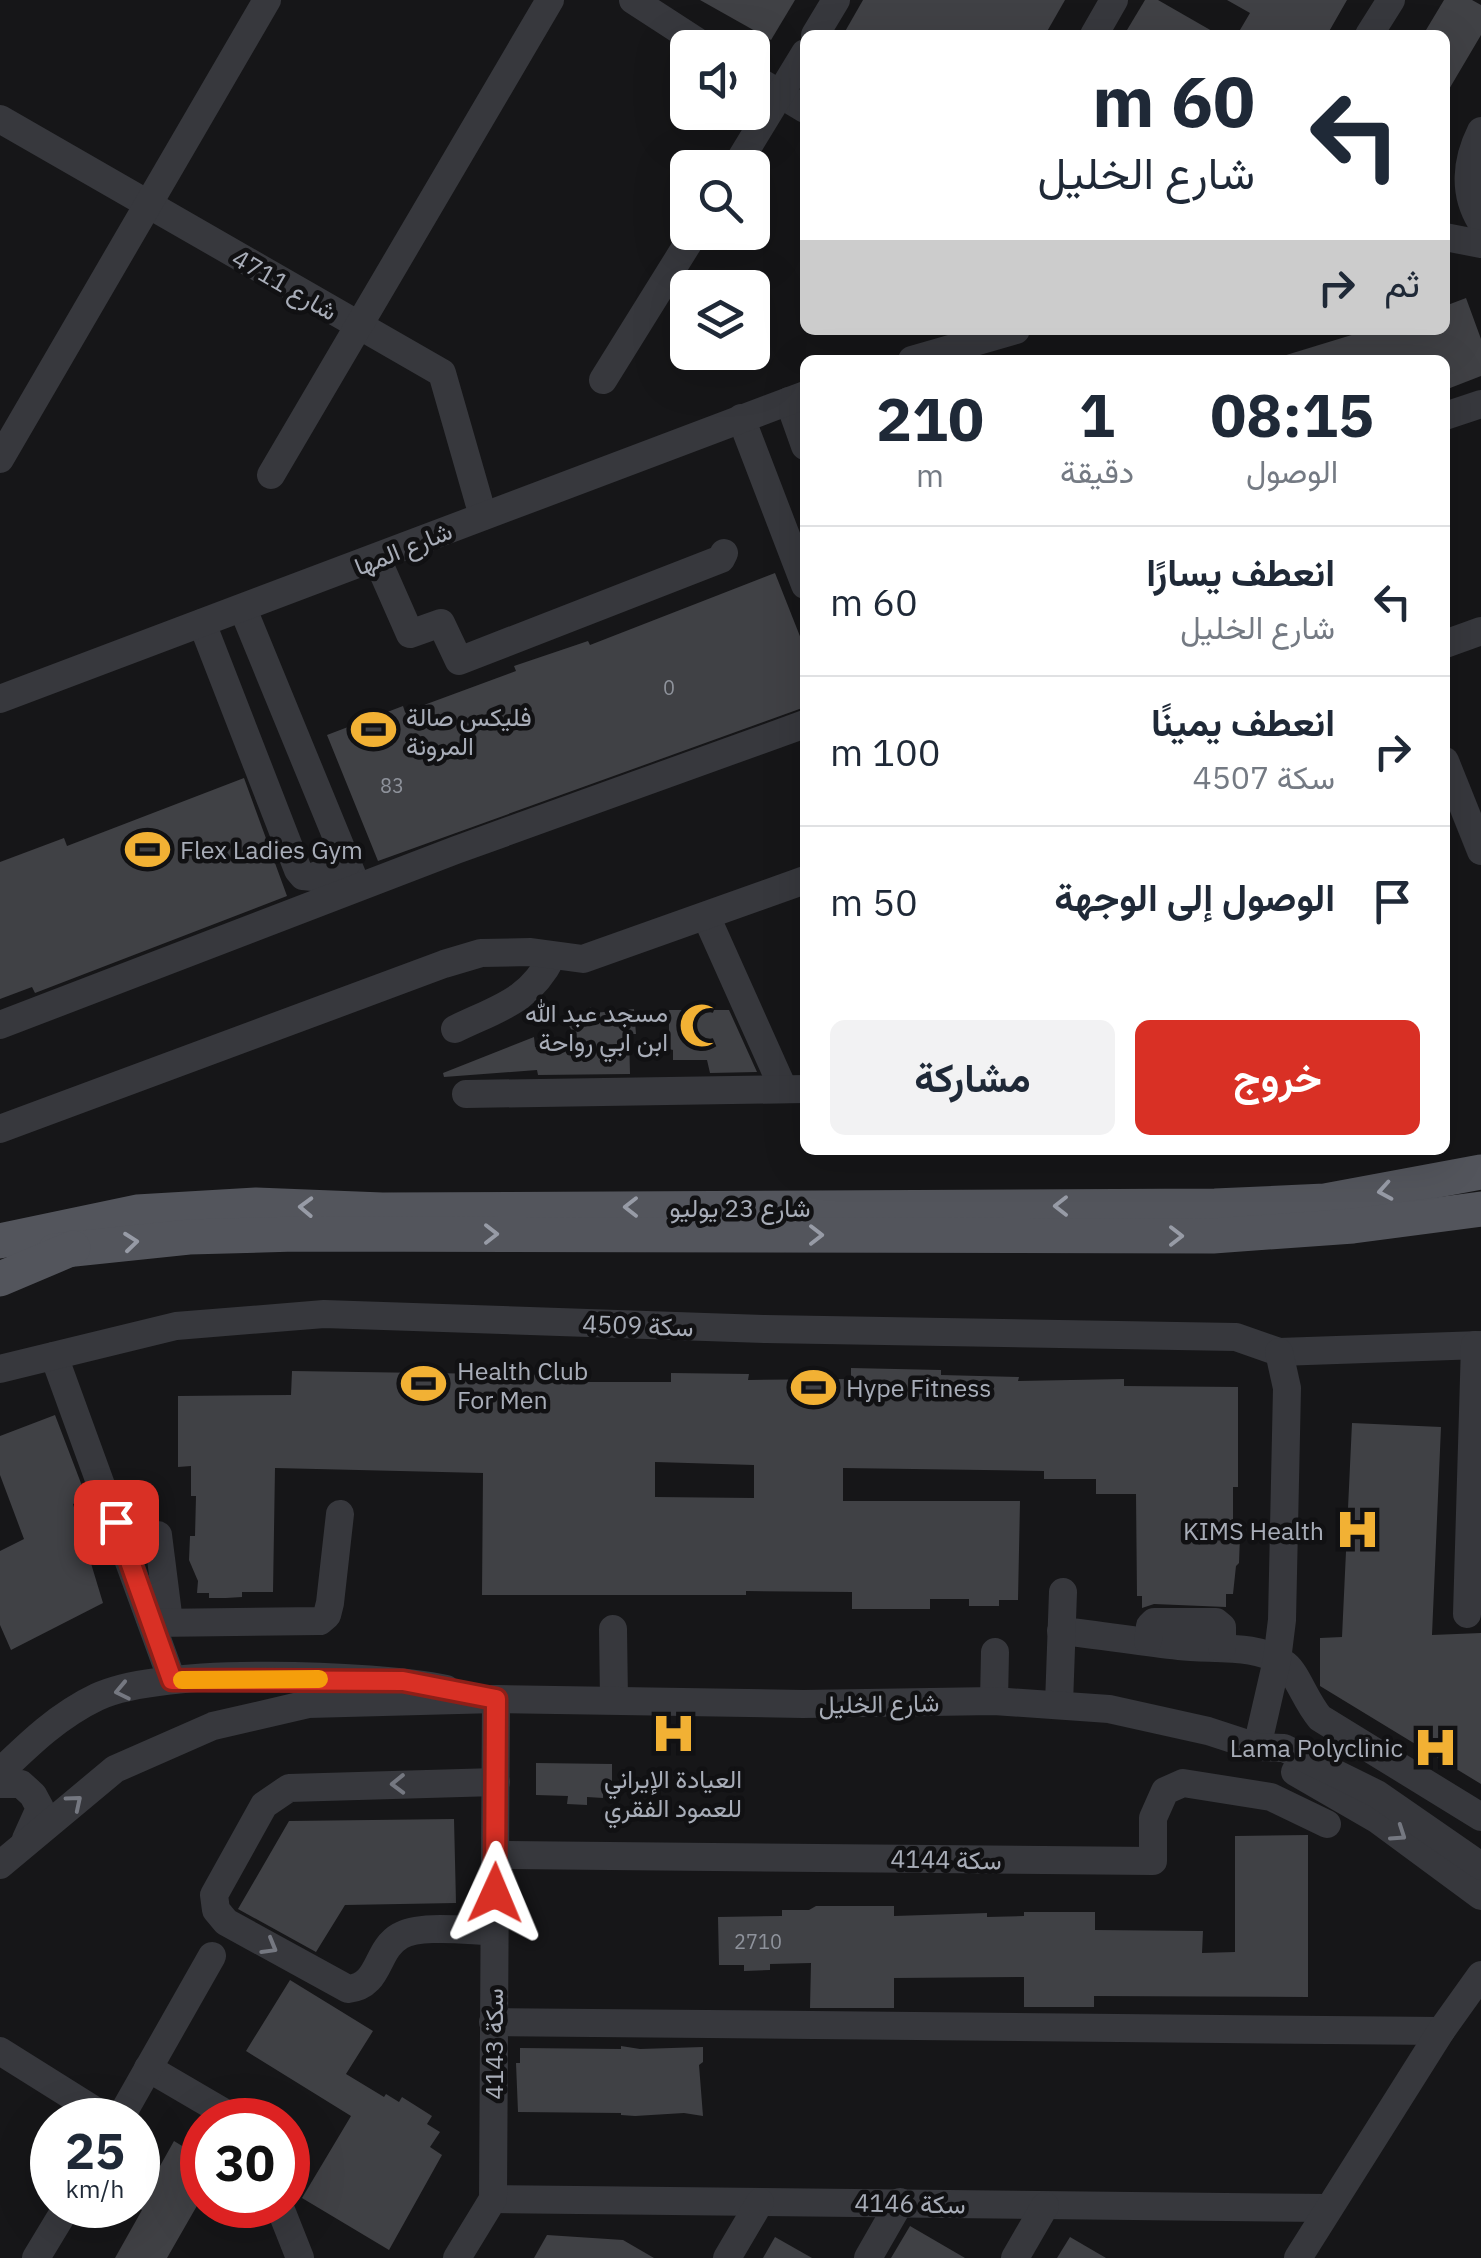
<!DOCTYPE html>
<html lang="ar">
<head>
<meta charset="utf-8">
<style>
  :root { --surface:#fff; --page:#f2f2f3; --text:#1f2937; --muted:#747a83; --line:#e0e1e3; --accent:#d93025 }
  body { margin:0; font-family:"IBM Plex Sans",Vazirmatn,sans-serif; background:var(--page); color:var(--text); direction:rtl; height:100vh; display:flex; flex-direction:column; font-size:38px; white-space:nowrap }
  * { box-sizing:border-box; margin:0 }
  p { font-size:32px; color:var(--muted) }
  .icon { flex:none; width:55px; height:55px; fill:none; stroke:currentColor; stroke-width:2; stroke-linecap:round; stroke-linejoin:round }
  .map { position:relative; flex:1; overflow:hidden; direction:ltr }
  .panel { position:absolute; left:800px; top:355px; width:650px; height:800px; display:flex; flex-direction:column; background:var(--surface); border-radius:15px; box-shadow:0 10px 40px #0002; direction:rtl }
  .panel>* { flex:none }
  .guide { position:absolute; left:800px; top:30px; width:650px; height:305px; border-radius:15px; box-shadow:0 10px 40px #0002; direction:rtl; background:#fff; color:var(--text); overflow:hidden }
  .tools { position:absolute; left:670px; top:30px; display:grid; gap:20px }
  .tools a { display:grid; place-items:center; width:100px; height:100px; border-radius:15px; background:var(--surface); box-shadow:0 10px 40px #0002; font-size:50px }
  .speed { position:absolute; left:30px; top:2098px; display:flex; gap:20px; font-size:50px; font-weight:700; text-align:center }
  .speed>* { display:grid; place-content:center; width:130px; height:130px; border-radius:50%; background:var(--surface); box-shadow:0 10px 40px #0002; line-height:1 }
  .speed small { font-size:25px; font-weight:400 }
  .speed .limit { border:15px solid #d22; background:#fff; color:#111 }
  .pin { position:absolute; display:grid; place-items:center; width:85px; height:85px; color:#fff; margin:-42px; border-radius:20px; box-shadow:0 5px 15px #0006 }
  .me { position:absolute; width:110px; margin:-55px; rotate:1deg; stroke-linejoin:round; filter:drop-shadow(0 0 8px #0008) }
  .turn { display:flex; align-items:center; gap:35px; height:210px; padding:0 30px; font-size:45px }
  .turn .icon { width:130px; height:130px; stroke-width:2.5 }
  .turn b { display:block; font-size:70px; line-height:85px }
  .then { display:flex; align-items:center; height:95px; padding:0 30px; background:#0003; gap:20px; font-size:38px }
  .eta { display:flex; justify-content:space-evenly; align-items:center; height:170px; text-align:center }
  .eta b { font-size:60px; font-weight:700; line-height:70px }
  .action { display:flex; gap:20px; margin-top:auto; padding:20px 30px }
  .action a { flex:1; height:115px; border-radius:15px; background:var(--accent); color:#fff; font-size:40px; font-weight:700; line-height:115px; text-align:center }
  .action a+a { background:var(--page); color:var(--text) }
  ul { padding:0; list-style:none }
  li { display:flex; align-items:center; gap:30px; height:150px; padding:0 30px; border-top:2px solid var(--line) }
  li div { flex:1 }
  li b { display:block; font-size:38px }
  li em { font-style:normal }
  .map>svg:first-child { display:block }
</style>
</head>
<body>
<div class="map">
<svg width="1481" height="2258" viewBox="0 0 1481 2258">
  <rect width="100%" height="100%" fill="#161618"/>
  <g fill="#404145" fill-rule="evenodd">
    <polygon points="700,0 795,0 771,40"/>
    <polygon points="863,0 1065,0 1045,35 843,35"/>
    <polygon points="1145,0 1158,0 1219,35 1124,35"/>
    <polygon points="1227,0 1347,0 1327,35 1237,35 1250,13"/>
    <polygon points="1444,0 1472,0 1481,5 1481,35 1445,96 1445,35 1423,35"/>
    <polygon points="1466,298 1481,339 1481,376 1445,390 1445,360 1284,360 1283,356 1368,330 1445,330 1445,306"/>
    <polygon points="775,573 805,649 805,707 378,861 327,735 403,706 405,712 516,671 514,666 588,641 590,645"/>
    <polygon points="244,778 287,896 35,993 32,987 0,999 0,862 64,838 67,846"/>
    <polygon points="591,1007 594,1013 634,1009 636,1034 629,1034 630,1074 538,1075 537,1070 444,1077 443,1073 534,1037 535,1047 581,1044 565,1020"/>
    <polygon points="669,1010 729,1010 757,1072 710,1073 707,1060 673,1060 673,1050 669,1049"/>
    <path d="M851 1368 941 1370V1375L1019 1377 1018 1381 1124 1379V1386L1238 1387V1487H1233V1520L1234 1532 1240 1535 1239 1563 1236 1566 1233 1594H1226V1607L1154 1604 1142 1608V1596H1137L1136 1494H1096V1479H1044V1471L843 1468V1501H1020L1018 1600H999V1606H969V1599H930V1609H852V1592L746 1591V1595H482L483 1473 275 1468 273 1592H242V1597L226 1598H209V1593H197L198 1581 189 1560 190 1536H195L196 1496H191V1466L178 1467V1396L291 1395 292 1371 562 1375V1382H671V1373L749 1374 748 1380 851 1379ZM655 1462 754 1465V1498L655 1497Z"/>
    <polygon points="55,1415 87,1499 73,1504 103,1603 11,1650 0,1625 0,1551 24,1539 0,1475 0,1436"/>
    <polygon points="1352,1423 1441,1427 1432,1635 1481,1633 1481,1784 1320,1686 1320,1638 1342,1637"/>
    <polygon points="536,1763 612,1764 612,1782 603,1781 603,1798 587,1797 587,1805 567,1804 568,1796 536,1795"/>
    <polygon points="454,1819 456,1903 345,1905 316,1952 238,1909 289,1821"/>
    <polygon points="1308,1835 1308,1997 1094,1996 1094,2007 1024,2007 1024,1977 894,1978 894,2008 810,2008 811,1963 770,1964 770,1970 744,1971 744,1965 719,1965 718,1917 782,1916 782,1910 809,1910 816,1906 894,1906 894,1916 987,1913 987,1917 1024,1916 1024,1912 1095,1912 1095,1930 1203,1931 1202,1953 1235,1952 1235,1836"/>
    <polygon points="290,1980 373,2031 346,2074 384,2097 386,2094 399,2102 402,2097 432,2116 427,2124 440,2132 430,2147 442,2155 389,2250 302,2198 351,2116 246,2051"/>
    <polygon points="621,2046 640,2049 703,2047 703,2062 699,2065 703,2116 684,2113 635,2116 621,2115 621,2113 518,2112 516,2063 520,2063 520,2048 621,2049"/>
    <polygon points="174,2141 202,2158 202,2197 167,2258 115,2258 142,2210 137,2207"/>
    <polygon points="910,2226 965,2258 891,2258"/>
    <polygon points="547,2235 623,2240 654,2258 534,2258"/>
    <polygon points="775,2237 812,2258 763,2258"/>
    <polygon points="1070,2237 1106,2258 1057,2258"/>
  </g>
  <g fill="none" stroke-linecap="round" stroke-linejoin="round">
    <g stroke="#37383d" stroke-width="28">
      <polyline points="633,0 707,48"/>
      <polyline points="815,35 836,0"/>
      <polyline points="1094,35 1114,0"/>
      <polyline points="1369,35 1391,0"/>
      <polyline points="752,77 805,109"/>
      <polyline points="0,119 442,373 483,516"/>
      <path d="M1481 131C1466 161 1463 193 1481 222"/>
      <polyline points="735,168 805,53"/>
      <polyline points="1445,237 1481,244"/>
      <polyline points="912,360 1016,330"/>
      <polyline points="603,380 695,232"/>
      <polyline points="789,401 805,446"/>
      <polyline points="1445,416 1481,404"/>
      <polyline points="741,418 805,585"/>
      <polyline points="0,459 267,0"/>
      <polyline points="271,475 550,0"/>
      <polyline points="377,559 410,634 441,623 459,661 721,559 724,553"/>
      <polyline points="243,609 353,877"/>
      <polyline points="202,623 298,870 303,876 313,877 347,863"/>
      <polyline points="1445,644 1481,631"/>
      <polyline points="0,699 805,395"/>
      <polyline points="1445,761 1481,851"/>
      <polyline points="706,916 783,1088"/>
      <polyline points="0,1025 456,850 805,724"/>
      <path d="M455 1029C498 1008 529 1002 552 957"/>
      <polyline points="466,1094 805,1089"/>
      <polyline points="0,1129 444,964 481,953 531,952 583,959 805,880"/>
      <polyline points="54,1356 172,1680"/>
      <polyline points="0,1369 176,1326 324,1314 765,1329 1236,1337 1279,1352 1481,1345"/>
      <polyline points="158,1535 169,1622"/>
      <polyline points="1467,1614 1475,1345"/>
      <polyline points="153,1623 320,1621 327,1615 330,1603 340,1514"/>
      <polyline points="613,1629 614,1700"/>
      <path d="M1061 1631C1101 1635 1140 1642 1179 1646 1213 1650 1258 1643 1286 1665 1297 1674 1306 1702 1320 1718L1481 1817"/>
      <polyline points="1148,1641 1150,1626 1154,1622 1216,1622 1222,1627 1222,1648"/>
      <polyline points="994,1701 995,1652"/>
      <polyline points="1059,1704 1063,1592"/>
      <polyline points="1257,1747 1277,1660 1282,1620 1287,1388 1279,1352"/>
      <path d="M0 1772C30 1743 59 1715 97 1697 164 1666 372 1674 446 1689"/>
      <polyline points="1295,1772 1378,1820 1481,1896"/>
      <polyline points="0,1784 21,1784 33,1795 40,1808 26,1839"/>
      <polyline points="495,1855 1153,1861 1153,1818 1165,1791 1183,1783 1271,1797 1327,1824"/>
      <polyline points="0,1865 115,1769 213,1726 308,1704 496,1699 803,1704 994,1701 1109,1709 1208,1731 1257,1747 1284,1748 1377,1794 1481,1866"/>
      <path d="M494 1931C471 1931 419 1924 400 1936 375 1950 381 1986 348 1989L226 1922 216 1910 214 1895 264 1805 289 1788 496 1782"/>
      <polyline points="493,2022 1441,2031"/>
      <polyline points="0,2051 110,2120"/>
      <polyline points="148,2068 237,2120"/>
      <polyline points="119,2120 212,1956"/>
      <polyline points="493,2199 1327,2208"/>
      <polyline points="279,2205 300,2258"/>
      <polyline points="36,2258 68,2205"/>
      <polyline points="457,2258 493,2199 496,1699"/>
      <polyline points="727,2258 760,2202"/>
      <polyline points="868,2258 900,2202"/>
      <polyline points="1015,2258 1045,2206"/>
      <polyline points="1298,2258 1441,2031 1481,1975"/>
    </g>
    <g stroke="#53555c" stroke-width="35">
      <polyline points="0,1241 137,1212 256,1205 382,1210 1215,1206 1325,1201 1481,1172"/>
      <polyline points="55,1251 189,1237 296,1234 1213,1236 1353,1226 1481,1209"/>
      <polyline points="0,1279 73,1248"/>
    </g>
  </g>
  <defs><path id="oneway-chevron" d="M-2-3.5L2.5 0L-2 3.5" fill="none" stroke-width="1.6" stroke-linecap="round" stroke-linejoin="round" transform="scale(2.5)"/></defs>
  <g stroke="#979ba6">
    <use href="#oneway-chevron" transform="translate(1385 1191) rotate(170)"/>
    <use href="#oneway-chevron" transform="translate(1061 1206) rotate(180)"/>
    <use href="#oneway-chevron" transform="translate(306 1207) rotate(-178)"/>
    <use href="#oneway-chevron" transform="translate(631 1207) rotate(180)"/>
    <use href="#oneway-chevron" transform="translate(491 1234)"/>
    <use href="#oneway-chevron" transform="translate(816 1235)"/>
    <use href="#oneway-chevron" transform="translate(1176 1236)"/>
    <use href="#oneway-chevron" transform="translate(131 1242) rotate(-6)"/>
  </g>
  <g stroke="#757881">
    <use href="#oneway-chevron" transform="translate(122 1691) rotate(168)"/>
    <use href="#oneway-chevron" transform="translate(398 1784) rotate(179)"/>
    <use href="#oneway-chevron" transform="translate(75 1802) rotate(-40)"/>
    <use href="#oneway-chevron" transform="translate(1399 1834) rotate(34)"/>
    <use href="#oneway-chevron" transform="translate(270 1947) rotate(30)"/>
  </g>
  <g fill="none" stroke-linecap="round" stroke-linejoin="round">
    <defs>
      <polyline id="route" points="116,1522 172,1680 403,1681 496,1699 495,1893"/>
    </defs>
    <use href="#route" stroke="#8d1f18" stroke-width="25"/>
    <use href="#route" stroke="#d93025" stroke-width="18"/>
    <polyline stroke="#f59e0b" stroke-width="18" points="182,1680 319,1679"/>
  </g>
  <defs>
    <symbol id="stadium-bare" viewBox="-9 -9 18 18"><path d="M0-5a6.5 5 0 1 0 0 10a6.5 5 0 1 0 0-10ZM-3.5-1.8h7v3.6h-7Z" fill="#f2b134" stroke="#111113" stroke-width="2.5" paint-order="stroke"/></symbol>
    <symbol id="mosque-bare" viewBox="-9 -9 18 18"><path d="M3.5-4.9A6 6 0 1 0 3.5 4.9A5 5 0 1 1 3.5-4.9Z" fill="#f2b134" stroke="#111113" stroke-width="2.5" paint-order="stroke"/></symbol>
    <symbol id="hospital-bare" viewBox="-9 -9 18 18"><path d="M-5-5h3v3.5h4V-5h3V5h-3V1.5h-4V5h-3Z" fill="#f2b134" stroke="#111113" stroke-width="2.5" paint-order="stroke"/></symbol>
  </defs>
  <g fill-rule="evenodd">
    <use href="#stadium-bare" x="342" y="698" width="63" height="63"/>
    <use href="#stadium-bare" x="116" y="818" width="63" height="63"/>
    <use href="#mosque-bare" x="670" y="994" width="63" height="63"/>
    <use href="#stadium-bare" x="392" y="1352" width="63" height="63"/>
    <use href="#stadium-bare" x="782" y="1356" width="63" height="63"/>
    <use href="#hospital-bare" x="1326" y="1498" width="63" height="63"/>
    <use href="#hospital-bare" x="642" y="1702" width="63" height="63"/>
    <use href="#hospital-bare" x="1404" y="1716" width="63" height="63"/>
  </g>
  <g text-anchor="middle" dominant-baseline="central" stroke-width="9" stroke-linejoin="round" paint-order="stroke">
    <g font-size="20" fill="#8e929b">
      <text x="669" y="687">0</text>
      <text x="392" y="785">83</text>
      <text x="758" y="1941">2710</text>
    </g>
    <g font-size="25" fill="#a8adb8" stroke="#111113">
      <text transform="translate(285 284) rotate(30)">4711 شارع</text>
      <text transform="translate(403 548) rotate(-22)">شارع المها</text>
      <text x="740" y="1207">شارع 23 يوليو</text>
      <text transform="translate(638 1325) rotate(2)">سكة 4509</text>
      <text transform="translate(879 1703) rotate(-1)">شارع الخليل</text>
      <text transform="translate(946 1859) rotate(1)">سكة 4144</text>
      <text transform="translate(493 2044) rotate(-90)">سكة 4143</text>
      <text transform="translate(910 2203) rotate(1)">سكة 4146</text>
    </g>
    <g font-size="25" fill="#a8adb8" stroke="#111113" text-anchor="start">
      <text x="406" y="716">فليكس صالة<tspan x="406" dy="29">المرونة</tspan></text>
      <text x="180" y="849">Flex Ladies Gym</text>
      <text x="668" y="1012" text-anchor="end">مسجد عبد الله<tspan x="668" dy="29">ابن ابي رواحة</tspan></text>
      <text x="457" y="1370">Health Club<tspan x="457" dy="29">For Men</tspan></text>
      <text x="846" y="1387">Hype Fitness</text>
      <text x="1324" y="1530" text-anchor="end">KIMS Health</text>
      <text x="1403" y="1747" text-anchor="end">Lama Polyclinic</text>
      <text x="673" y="1778" text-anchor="middle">العيادة الإيراني<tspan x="673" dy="29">للعمود الفقري</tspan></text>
    </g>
  </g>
</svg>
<div class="tools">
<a><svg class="icon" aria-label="sound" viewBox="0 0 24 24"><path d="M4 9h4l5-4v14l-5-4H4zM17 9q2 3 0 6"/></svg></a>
<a><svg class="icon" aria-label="search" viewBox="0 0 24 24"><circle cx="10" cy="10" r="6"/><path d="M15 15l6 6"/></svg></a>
<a><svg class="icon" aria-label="layers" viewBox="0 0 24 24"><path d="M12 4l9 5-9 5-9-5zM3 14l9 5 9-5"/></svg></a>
</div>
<div class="speed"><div>25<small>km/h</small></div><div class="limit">30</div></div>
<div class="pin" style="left:116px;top:1522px;background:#d93025"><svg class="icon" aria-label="arrive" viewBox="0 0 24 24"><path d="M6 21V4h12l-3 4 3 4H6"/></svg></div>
<svg class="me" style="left:495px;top:1893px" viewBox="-20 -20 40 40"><path d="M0-17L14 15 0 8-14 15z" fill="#d93025" stroke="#fff" stroke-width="4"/></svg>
<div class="guide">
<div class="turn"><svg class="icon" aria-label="left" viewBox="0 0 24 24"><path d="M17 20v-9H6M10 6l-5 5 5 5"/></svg><div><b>60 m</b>شارع الخليل</div></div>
<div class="then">ثم<svg class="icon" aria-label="right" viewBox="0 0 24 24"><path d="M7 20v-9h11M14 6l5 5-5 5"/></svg></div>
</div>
<section class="panel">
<div class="eta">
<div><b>08:15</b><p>الوصول</p></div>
<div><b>1</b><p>دقيقة</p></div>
<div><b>210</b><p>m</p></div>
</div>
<ul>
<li><svg class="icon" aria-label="left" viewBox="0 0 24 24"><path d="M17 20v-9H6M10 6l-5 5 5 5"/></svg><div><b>انعطف يسارًا</b><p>شارع الخليل</p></div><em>60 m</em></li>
<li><svg class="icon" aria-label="right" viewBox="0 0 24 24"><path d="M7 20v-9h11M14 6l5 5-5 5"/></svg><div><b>انعطف يمينًا</b><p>سكة 4507</p></div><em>100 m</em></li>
<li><svg class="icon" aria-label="arrive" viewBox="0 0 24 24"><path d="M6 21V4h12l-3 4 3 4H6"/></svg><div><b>الوصول إلى الوجهة</b></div><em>50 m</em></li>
</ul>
<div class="action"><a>خروج</a><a>مشاركة</a></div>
</section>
</div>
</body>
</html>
